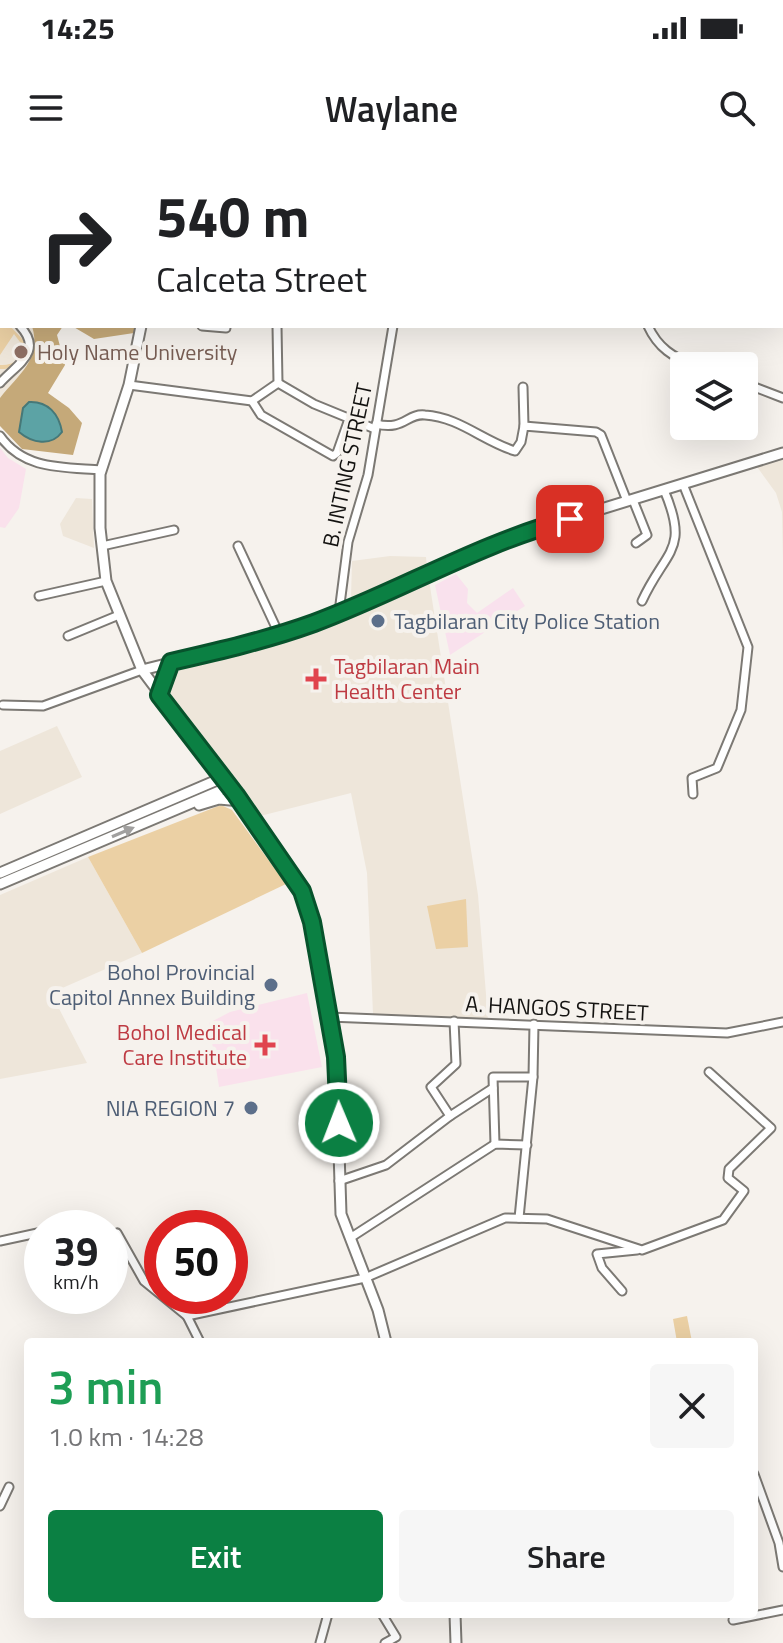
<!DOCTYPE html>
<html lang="en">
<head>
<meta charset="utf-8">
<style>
  :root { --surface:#fff; --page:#f6f6f6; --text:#202124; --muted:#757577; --accent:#0b8043 }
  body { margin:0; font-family:"Titillium Web",sans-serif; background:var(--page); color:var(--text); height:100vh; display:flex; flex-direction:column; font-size:30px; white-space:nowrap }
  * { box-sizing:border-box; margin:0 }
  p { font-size:26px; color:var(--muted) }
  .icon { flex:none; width:44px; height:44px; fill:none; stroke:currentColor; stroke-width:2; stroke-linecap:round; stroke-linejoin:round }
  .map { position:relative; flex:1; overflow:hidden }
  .panel { position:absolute; left:24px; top:1178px; width:734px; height:280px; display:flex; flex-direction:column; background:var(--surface); border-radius:8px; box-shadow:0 8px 32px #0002 }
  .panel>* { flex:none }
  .hud { position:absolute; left:0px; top:0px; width:784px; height:168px; box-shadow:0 8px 32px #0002; background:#fff; color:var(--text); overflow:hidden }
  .controls { position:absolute; left:670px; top:192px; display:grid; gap:16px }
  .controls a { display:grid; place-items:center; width:88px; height:88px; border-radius:8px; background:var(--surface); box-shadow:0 8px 32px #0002; font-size:40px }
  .speed { position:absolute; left:24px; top:1050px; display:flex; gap:16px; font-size:40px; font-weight:700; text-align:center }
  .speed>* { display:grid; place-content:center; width:104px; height:104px; border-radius:50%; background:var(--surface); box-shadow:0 8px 32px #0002; line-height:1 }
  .speed small { font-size:20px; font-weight:400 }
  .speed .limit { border:12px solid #d22; background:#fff; color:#111 }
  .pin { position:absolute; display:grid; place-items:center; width:68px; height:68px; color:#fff; margin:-34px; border-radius:16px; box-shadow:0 4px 12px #0006 }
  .me { position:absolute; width:88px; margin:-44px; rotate:359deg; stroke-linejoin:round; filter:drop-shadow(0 0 6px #0008) }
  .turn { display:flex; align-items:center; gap:28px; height:168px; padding:0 24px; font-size:36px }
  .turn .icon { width:104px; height:104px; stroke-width:2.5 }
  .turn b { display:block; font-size:56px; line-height:68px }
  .round { display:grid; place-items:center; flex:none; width:84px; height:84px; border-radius:8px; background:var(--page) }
  .overview { display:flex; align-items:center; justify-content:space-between; height:136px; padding:0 24px }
  h1 { font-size:48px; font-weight:600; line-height:60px; color:#1e9e55 }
  .button { display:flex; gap:16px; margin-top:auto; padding:16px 24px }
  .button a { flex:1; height:92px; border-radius:8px; background:var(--accent); color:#fff; font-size:32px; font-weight:600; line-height:92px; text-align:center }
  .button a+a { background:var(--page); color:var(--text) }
  .status { display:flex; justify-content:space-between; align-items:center; height:56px; padding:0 40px; background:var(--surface); direction:ltr }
  .status svg { height:22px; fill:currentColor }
  header { display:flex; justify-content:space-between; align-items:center; height:104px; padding:0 24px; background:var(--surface); font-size:36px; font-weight:600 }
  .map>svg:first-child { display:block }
</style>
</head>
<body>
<div class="status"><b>14:25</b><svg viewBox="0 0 49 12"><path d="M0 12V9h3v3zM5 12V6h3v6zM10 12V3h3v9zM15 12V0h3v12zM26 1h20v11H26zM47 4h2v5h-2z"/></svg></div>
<header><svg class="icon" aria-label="menu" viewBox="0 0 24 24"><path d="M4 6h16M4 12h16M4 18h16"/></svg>Waylane<svg class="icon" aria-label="search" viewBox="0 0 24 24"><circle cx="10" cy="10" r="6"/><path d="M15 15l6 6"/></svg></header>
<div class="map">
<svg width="783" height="1483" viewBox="0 0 783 1483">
  <rect width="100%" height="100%" fill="#f6f2ed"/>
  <g fill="#eee6da">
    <polygon points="0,17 2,166 44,166 38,203 0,240"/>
    <polygon points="783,297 783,399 782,352 776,333 755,304"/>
    <polygon points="76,338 92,339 94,388 63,376 60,364"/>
    <polygon points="390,396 426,397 427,409 351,438 352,401"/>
    <polygon points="429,420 478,735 488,859 373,854 367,713 351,633 260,656 165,526 170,511 309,470"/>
    <polygon points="57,566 82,617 0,654 0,591"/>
    <polygon points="88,697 142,793 51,833 87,903 0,919 0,735"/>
  </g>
  <polygon fill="#f9e1ed" points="456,414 468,429 467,443 477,453 513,428 525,446 450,495 435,425"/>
  <g fill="#fae1ec">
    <polygon points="0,288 8,298 26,309 19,348 5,368 0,367"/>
    <polygon points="307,833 322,907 219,927 209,863 230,852"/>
  </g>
  <g fill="#ebd0a4">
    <path d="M0 158 2 166H10L27 184C27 200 15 210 0 209V205C13 206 22 199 23 186L14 174 0 195Z"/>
    <polygon points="221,645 232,650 286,724 142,793 88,697"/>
    <polygon points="466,739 468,787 436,789 427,746"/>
    <polygon points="687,1156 692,1182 677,1182 673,1159"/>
  </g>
  <g fill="#c5a979">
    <path d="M32 166H63L57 175 65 205 48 233 69 248 82 263 73 295 22 289 0 266V238C19 214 42 199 32 166Z"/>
    <polygon points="72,166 134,166 134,173 94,179"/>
  </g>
  <path fill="#5ca3a5" stroke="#467878" stroke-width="2" d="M29 242C48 241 59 254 62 272 51 287 32 283 19 272L23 248Z"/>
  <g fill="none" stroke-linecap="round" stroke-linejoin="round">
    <defs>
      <g id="minor">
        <polyline points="554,0 555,2"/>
        <polyline points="709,0 711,2"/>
        <polyline points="58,2 63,0"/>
        <polyline points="275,2 279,0"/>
        <polyline points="423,2 424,0"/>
        <polyline points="731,2 734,0"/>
        <polyline points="0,13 2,13"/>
        <polyline points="0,150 2,153"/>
        <polyline points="202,166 226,168"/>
        <path d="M648 166C658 188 673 197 695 206"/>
        <path d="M0 223C17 204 44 192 20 166"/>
        <polyline points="278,223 314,244 375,269"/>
        <polyline points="744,223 783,238"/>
        <polyline points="129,225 252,241 278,223 277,166"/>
        <polyline points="523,227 524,266"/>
        <polyline points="252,241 261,255 333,296 337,293 349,259"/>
        <path d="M376 264C404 271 407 253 425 255 459 257 483 281 515 291L521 282 524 266 596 272 601 275 627 341"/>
        <path d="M0 276C24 310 62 307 101 310"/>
        <polyline points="683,324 748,487 741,550 717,608 692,618 693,634"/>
        <polyline points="633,340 647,375 636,383"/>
        <polyline points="102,386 174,370"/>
        <polyline points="238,386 279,474"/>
        <polyline points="39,436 106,421"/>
        <path d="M642 441C666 389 690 391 664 330"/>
        <polyline points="339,452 348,382 368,315 393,166"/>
        <polyline points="68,476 119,455"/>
        <polyline points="3,545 43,546 142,510"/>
        <polyline points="329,857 727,873 783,862"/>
        <polyline points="450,956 493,928"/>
        <polyline points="495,984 493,917 533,917"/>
        <polyline points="339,1021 386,1005 450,956 431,927 456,904 454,861"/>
        <polyline points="519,1058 533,917 534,864"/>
        <polyline points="110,1076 117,1073 144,1121 187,1156 365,1118 505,1058 547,1059 642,1090 723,1060 744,1031 728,1018 729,1009 771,968 709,912"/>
        <polyline points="350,1078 495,984 527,985"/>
        <polyline points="0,1081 42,1072"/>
        <polyline points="622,1131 602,1108 597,1094 637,1090"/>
        <polyline points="187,1156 200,1182"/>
        <polyline points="754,1314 779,1383 783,1407"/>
        <polyline points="0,1346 9,1327"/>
        <polyline points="382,1454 396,1477 385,1483"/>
        <polyline points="733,1460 783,1450"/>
        <polyline points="320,1483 328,1454"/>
      </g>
      <g id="major">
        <polyline points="168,2 168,0"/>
        <polyline points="141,166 129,225 100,314 100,368 106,421 142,510 236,635 307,741 336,897 341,1054 378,1150 386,1182"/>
        <polyline points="142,510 246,484 315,462 517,375 783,293"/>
        <polyline points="159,535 171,502"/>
        <polyline points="199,645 219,639 241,641"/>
        <polyline points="0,713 222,618"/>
        <polyline points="0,724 229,627"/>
        <polyline points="455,1454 456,1483"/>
      </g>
    </defs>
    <use href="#minor" stroke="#7c7974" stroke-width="11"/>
    <use href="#major" stroke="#7c7974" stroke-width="13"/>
    <use href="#minor" stroke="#fff" stroke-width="7"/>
    <use href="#major" stroke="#fff" stroke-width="9"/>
  </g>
  <defs><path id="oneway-solid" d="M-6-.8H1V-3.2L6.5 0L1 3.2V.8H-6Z" transform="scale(2)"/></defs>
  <use fill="#a1a09f" href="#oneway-solid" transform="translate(123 672) rotate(-23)"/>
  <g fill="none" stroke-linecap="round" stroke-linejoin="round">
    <defs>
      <path id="route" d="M339 963 336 897 312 762 302 731 236 635 159 535 171 502C219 491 267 480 314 463 400 431 480 383 570 359"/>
    </defs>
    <use href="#route" stroke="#07532c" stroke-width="20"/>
    <use href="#route" stroke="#0b8043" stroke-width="14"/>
  </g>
  <circle fill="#8d6e63" stroke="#f6f2ed" stroke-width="3" cx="21" cy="192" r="8"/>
  <g fill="#5c6f8a" stroke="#f6f2ed" stroke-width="3">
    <circle cx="378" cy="461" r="8"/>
    <circle cx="271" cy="825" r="8"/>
    <circle cx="251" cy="948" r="8"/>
  </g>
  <g fill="#e0444e" stroke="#f6f2ed" stroke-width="3">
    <path d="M312 507h8v8h8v8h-8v8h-8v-8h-8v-8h8z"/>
    <path d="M261 873h8v8h8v8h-8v8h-8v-8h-8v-8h8z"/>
  </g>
  <g text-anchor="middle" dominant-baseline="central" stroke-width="8" stroke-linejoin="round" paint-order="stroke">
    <g font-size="22" fill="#785e54" stroke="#f6f2ed" text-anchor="start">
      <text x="37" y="192">Holy Name University</text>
    </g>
    <g font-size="22" fill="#131210" stroke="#f6f2ed">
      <text transform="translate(347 305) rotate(-78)">B. INTING STREET</text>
      <text transform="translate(557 848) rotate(3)">A. HANGOS STREET</text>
    </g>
    <g font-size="22" fill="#4e5e75" stroke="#f6f2ed" text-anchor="end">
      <text x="394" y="461" text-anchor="start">Tagbilaran City Police Station</text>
      <text x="255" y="812">Bohol Provincial<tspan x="255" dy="25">Capitol Annex Building</tspan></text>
      <text x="235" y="948">NIA REGION 7</text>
    </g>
    <g font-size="22" fill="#be3a42" stroke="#f6f2ed" text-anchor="start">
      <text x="334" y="506">Tagbilaran Main<tspan x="334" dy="25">Health Center</tspan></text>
      <text x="247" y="872" text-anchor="end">Bohol Medical<tspan x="247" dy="25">Care Institute</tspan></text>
    </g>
  </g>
</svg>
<div class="controls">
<a><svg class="icon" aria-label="layers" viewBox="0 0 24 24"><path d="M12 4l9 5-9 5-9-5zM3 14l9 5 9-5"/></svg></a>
</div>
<div class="speed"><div>39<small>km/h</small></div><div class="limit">50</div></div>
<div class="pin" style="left:570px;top:359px;background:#d93025"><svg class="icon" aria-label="arrive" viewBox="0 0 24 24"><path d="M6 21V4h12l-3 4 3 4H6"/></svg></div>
<svg class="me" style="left:339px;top:963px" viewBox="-20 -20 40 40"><circle r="17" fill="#0b8043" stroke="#fff" stroke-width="3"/><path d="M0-11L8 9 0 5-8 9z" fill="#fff"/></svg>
<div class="hud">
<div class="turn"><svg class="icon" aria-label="right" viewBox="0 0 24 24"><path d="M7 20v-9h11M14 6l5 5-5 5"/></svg><div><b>540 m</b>Calceta Street</div></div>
</div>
<section class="panel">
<div class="overview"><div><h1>3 min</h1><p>1.0 km · 14:28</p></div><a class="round"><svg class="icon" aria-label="close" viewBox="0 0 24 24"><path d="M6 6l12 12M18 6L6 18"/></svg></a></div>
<div class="button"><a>Exit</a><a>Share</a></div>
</section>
</div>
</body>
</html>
